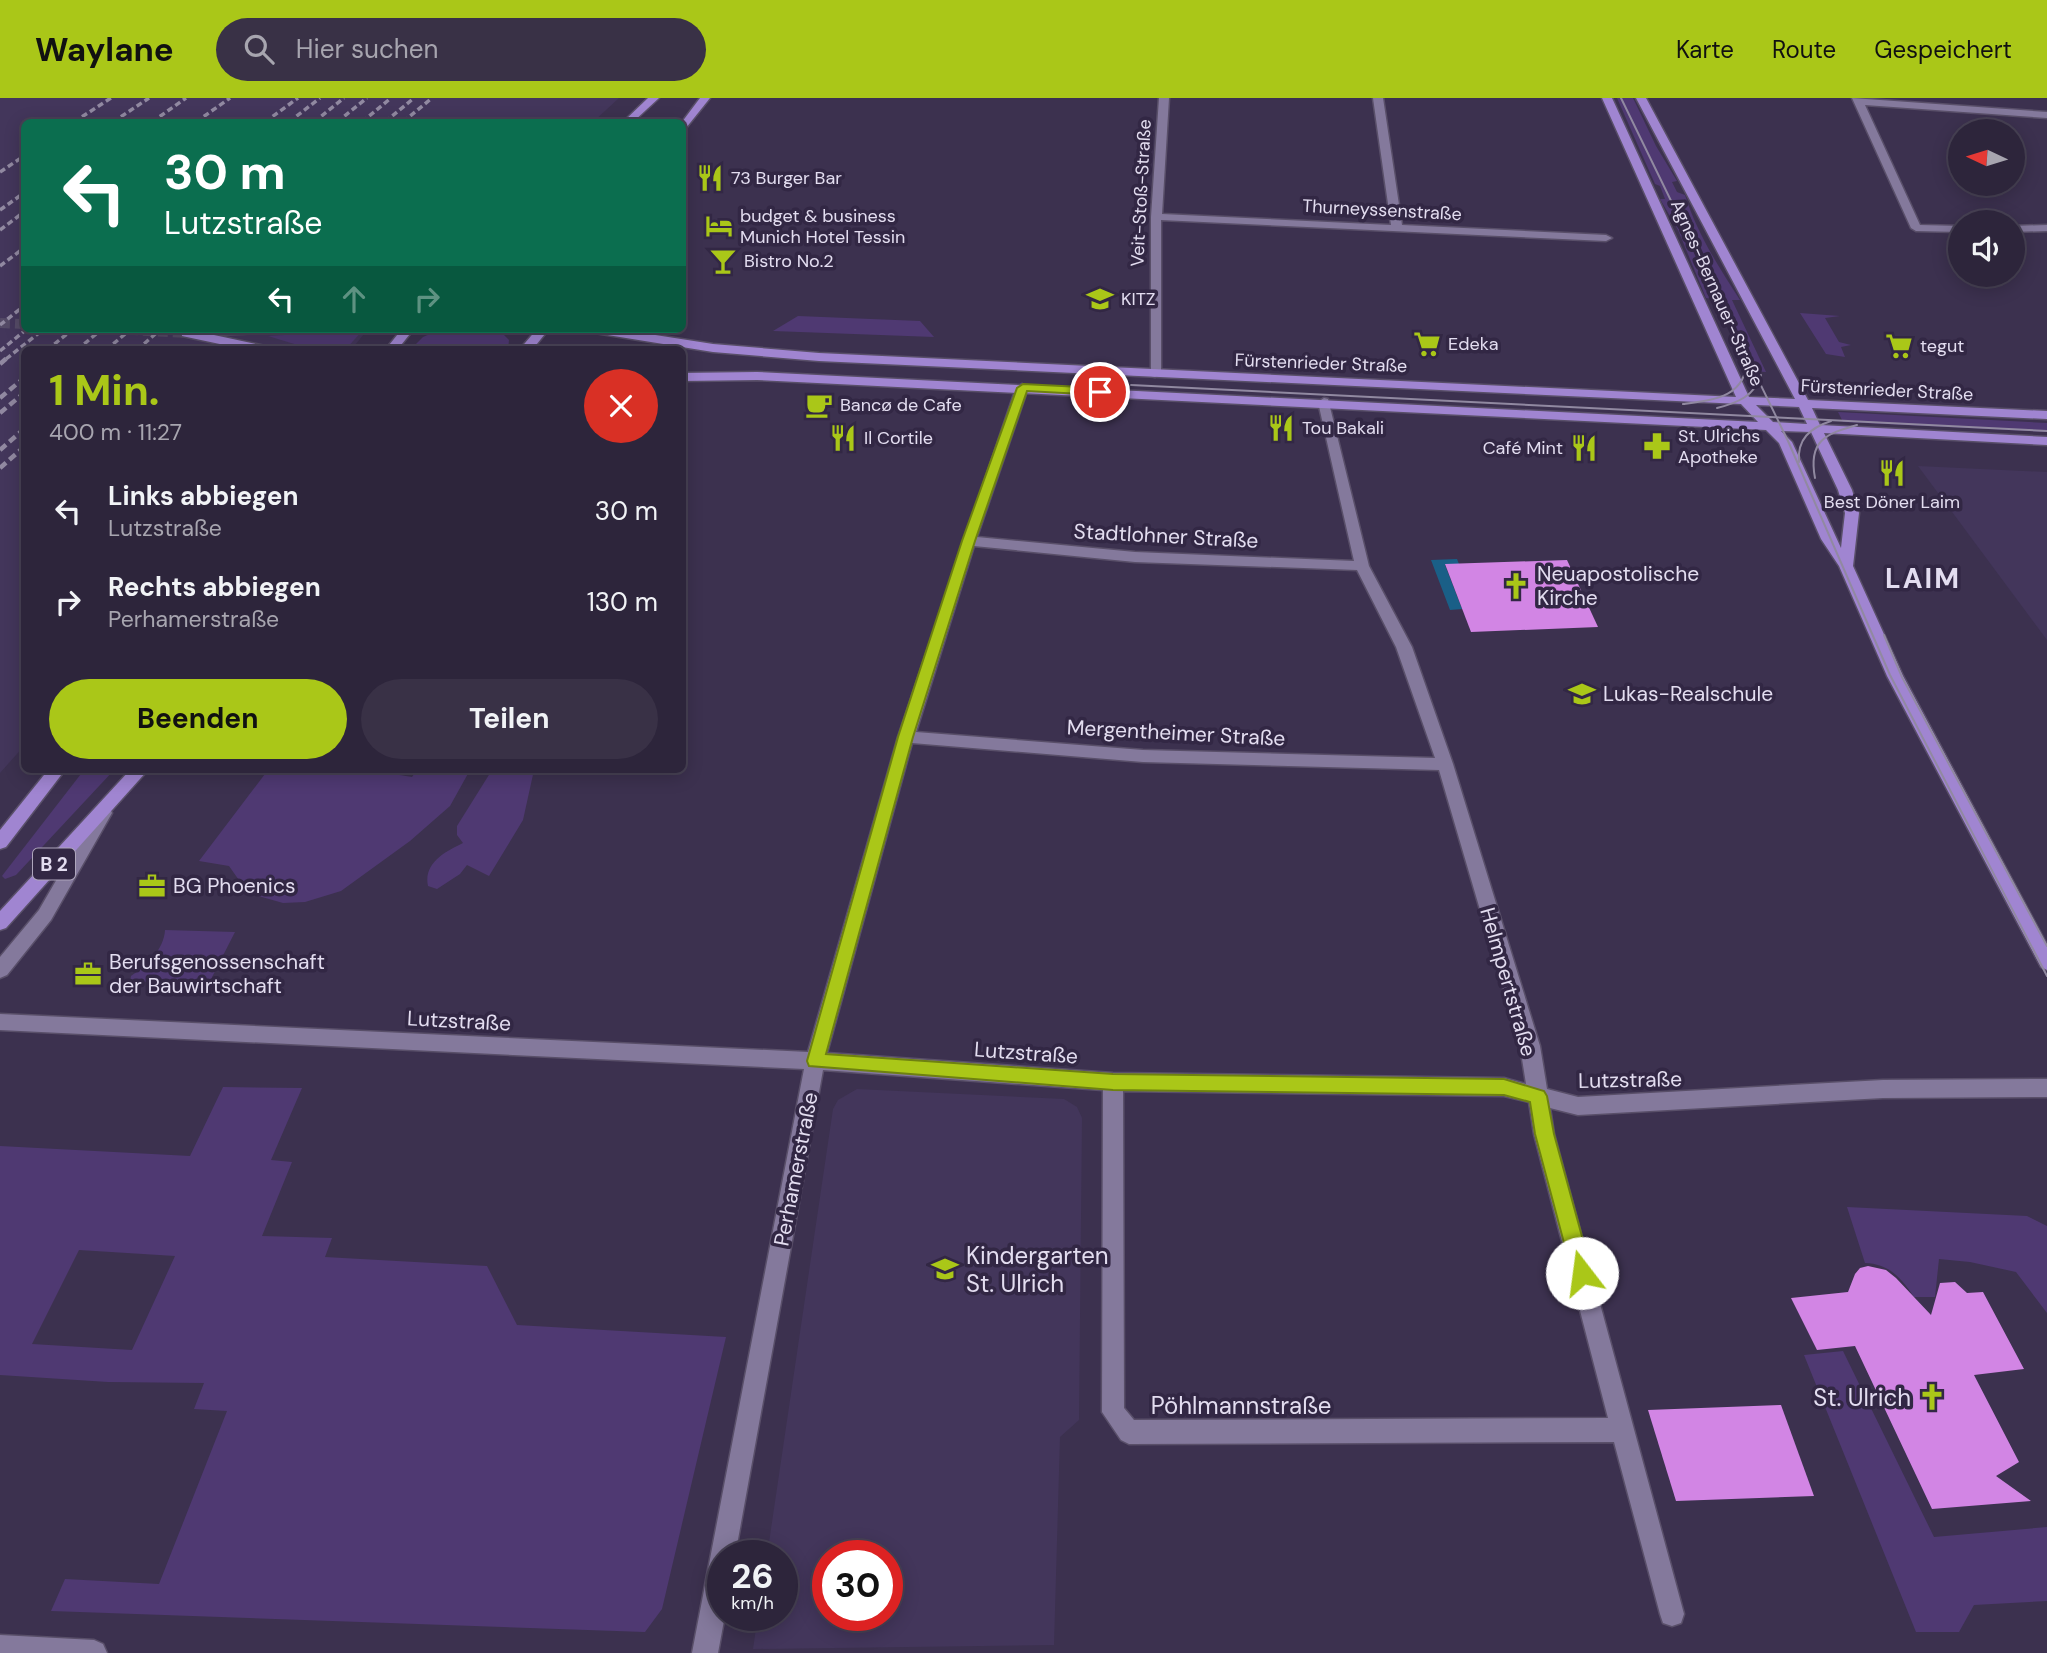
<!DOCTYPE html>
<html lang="de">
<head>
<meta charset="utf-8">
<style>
  :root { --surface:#2d253b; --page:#393146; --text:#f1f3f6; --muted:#a7a5af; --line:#484255; --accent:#aac718 }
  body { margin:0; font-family:"DM Sans",sans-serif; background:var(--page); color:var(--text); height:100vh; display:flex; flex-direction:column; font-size:26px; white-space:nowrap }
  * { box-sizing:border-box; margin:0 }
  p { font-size:23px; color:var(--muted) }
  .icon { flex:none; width:38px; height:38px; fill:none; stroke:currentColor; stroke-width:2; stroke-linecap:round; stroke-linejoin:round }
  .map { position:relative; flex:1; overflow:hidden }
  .panel { position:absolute; left:21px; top:248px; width:665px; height:427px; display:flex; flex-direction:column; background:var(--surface); border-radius:10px; box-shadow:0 4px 18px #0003,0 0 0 2px var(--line) }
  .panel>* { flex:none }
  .banner { position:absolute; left:21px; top:21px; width:665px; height:214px; border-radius:10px; box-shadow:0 4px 18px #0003,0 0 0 2px var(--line); background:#0b6e4f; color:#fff; overflow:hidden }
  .needle { width:46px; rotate:274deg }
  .controls { position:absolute; left:1948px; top:21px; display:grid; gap:14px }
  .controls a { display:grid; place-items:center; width:77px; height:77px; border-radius:50%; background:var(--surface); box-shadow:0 4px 18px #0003,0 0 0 2px var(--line); font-size:35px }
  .speed { position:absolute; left:707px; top:1442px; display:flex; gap:14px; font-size:35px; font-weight:700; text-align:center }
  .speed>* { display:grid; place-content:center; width:91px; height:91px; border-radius:50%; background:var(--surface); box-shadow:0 4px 18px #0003,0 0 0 2px var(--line); line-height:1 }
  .speed small { font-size:18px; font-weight:400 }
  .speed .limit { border:10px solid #d22; background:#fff; color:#111 }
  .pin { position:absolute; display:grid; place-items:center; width:60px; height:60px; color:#fff; margin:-30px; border:4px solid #fff; border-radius:50%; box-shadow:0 2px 7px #0007 }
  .me { position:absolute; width:77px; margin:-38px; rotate:345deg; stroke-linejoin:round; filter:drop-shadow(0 0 5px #0008) }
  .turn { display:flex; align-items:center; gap:24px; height:147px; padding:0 28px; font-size:32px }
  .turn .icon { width:91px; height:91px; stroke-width:2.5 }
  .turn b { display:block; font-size:49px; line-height:60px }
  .lanes { display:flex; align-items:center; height:66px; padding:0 28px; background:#0003; justify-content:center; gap:35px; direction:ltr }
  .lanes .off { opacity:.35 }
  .round { display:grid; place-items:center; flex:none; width:74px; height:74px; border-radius:37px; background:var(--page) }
  .overview { display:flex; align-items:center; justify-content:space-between; height:119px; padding:0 28px }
  h1 { font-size:42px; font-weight:700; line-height:52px; color:var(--accent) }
  .action { display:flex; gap:14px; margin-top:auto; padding:14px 28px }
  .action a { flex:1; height:80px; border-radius:42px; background:var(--accent); color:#111; font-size:28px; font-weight:700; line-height:80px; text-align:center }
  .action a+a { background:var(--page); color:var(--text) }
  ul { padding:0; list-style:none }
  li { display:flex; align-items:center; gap:21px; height:91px; padding:0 28px }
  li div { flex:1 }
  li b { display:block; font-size:26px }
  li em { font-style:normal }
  header { display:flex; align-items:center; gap:42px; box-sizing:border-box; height:98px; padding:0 35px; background:var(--accent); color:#111 }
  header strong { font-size:33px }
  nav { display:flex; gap:38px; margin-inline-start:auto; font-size:24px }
  .search { width:490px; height:63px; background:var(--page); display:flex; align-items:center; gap:18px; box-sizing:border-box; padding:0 24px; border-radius:38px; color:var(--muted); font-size:26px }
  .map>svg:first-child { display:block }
</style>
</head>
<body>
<header>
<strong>Waylane</strong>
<div class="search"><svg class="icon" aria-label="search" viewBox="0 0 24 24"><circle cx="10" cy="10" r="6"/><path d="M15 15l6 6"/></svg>Hier suchen</div>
<nav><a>Karte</a><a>Route</a><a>Gespeichert</a></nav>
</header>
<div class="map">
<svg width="2047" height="1555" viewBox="0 0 2047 1555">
  <rect width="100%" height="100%" fill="#3c314f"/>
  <g fill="#43365b" fill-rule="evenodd">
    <polygon points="0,0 619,0 593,24 24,24 24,231 368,231 351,252 24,252 24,648 0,675"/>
    <polygon points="1918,368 2047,374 2047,542"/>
    <path d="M857 991 1064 1001 1077 1009 1082 1020 1079 1322 1060 1339 1054 1547 753 1551 758 1517H782V1458H767L833 1011 838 1002ZM828 1458H887V1517H828Z"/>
  </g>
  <g fill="#4f3972" fill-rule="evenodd">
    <path d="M1617 0H1633L1656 48 1677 83 1672 84 1677 94 1685 97C1697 135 1718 168 1740 202H1732L1766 274 1751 273 1715 201 1706 200 1678 132 1660 101H1665L1660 88 1655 86Z"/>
    <polygon points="1800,215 1840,218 1825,220 1839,244 1851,247 1841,249 1845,259 1826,256"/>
    <polygon points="798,218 920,223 934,239 773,233"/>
    <polygon points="441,231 498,231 509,242 508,252 410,252 423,239"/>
    <polygon points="363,232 345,252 314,252 268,238"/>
    <polygon points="1838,314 2047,325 2047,334 1843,324"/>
    <polygon points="84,672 114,672 16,777 5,781 2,778 5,774"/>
    <polygon points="268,672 369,672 412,679 417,672 470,672 450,708 410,743 341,793 305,804 283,805 248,795 229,768 199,763"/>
    <path d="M492 672H534L523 722 489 778 467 767 460 776 437 791 428 788C423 765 446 753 463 745L457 737V728Z"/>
    <path d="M165 832 235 834 208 887 130 883 131 878C146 868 164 852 165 832Z"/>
    <path d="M223 989 302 990 271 1062 292 1064 262 1138 332 1140 325 1159 487 1168 517 1227 726 1239 662 1511 645 1534 51 1513 65 1481 159 1486 227 1313 194 1311 204 1285 108 1284 0 1277V1048L190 1058ZM79 1152 175 1158 132 1252 32 1246Z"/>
    <path d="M1847 1109 2027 1118 2047 1128V1215L2016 1174 1970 1164 1939 1161 1935 1199H1914C1901 1180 1890 1166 1865 1165Z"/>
    <polygon points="1843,1253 1934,1439 2047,1429 2047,1503 1974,1507 1959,1534 1916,1534 1804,1257"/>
  </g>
  <polygon fill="#1a5f87" points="1457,461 1459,466 1445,467 1462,511 1450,512 1431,462"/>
  <g fill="#d285e4">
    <polygon points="1567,462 1598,529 1471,534 1445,466"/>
    <polygon points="1868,1168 1886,1172 1896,1180 1931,1217 1940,1185 1955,1184 1967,1195 1983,1194 2024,1271 1974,1277 2019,1364 1996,1378 2031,1403 1932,1411 1855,1248 1817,1252 1791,1200 1848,1194 1855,1176 1860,1170"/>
    <polygon points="1781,1307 1814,1398 1676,1403 1648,1312"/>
  </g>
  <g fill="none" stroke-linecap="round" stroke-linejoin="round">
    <g stroke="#554b67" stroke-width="10" stroke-dasharray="10 5" stroke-linecap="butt">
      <polyline points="0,225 24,226"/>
      <polyline points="113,231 186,235"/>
    </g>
    <defs>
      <g id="minor">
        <polygon points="1159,0 1169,0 1162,116 1391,127 1373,0 1383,0 1402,127 1606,137 1612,140 1606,143 1161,122 1161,275 1155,279 1151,278 1151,119"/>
        <polygon points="1852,0 2047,14 2047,20 1865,7 1920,127 1960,128 1960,134 1916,133 1911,130"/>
        <polygon points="2047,127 2047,133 2012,134 2012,128"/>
        <path d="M1022 286 1028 290 977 439 1135 454 1354 463 1318 304 1324 300 1328 301 1369 468 1412 549 1453 666 1540 948 1547 991 1578 999 1883 982 2047 981V999L1883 1000 1578 1017 1550 1010 1554 1036 1684 1516 1681 1525 1672 1528 1663 1525 1660 1516 1614 1344 1129 1346 1121 1342 1102 1314 1103 992 823 972 735 1458H723L725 1517 718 1555H692L804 971 0 932V916L808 954 898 639 1016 290ZM974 448 1135 464 1357 472 1396 549 1435 660 1143 652 916 634ZM912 645 1143 664 1439 672 1520 948 1526 986 1504 980 1113 975 827 955ZM1123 993 1504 998 1529 1004 1534 1036 1608 1320 1134 1322 1124 1310Z"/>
        <polygon points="104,709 110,710 112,715 51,822 7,877 0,880 0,859 39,812 98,710"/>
        <polygon points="0,1537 94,1542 103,1546 107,1555 0,1555"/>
      </g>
      <g id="major">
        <polygon points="648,0 659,0 633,24 623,24"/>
        <polygon points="700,0 710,0 682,35 682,24"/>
        <path d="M1602 0H1612L1749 299 1795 301 1636 0H1646L1808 302 2047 313V321L1812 310 1820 327 2047 339V347L1824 335 1852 392 1859 415 1853 468 1903 578 2047 847V872L2041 869 1887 578 1839 468 1821 441 1779 345 1766 332 757 282 682 283V275L757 274 1758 324 1741 306 819 263 713 254 595 235 589 231H617L713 246 819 255 1736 299ZM1756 307 1799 309 1807 326 1773 324ZM1781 333 1811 334 1838 392 1845 415 1841 450 1792 344Z"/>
        <polygon points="186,231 265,248 271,252 248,252 182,238 182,232"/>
        <polygon points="206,231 269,231 263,235 211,237 207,236"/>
        <polygon points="402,231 414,231 397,252 385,252"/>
        <polygon points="537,231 549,231 532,252 519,252"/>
        <polygon points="48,672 65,672 6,749 0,751 0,732"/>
        <polygon points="130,672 148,672 6,830 0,832 0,813"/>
      </g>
    </defs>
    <use href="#minor" stroke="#594f69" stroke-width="3"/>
    <use href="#major" stroke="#594f69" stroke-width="3"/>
    <use href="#minor" fill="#84799c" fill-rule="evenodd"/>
    <use href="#major" fill="#a085d1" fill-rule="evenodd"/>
    <g stroke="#9189a1" stroke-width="2">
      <polyline points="1621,0 1788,343 1890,577 2047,878"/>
      <polyline points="1131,287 2047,333"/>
      <path d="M1683 306C1714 302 1747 299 1747 260"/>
      <path d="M1717 310C1737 305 1755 298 1761 277"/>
      <path d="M1799 364C1797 341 1810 330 1831 323"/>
      <path d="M1815 380C1808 343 1825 336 1857 327"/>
      <polyline points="1884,537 1902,579 2047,848"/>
    </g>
    <g stroke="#9189a1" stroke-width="3.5" stroke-dasharray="6 3.5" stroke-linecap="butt">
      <polyline points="74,24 111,0"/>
      <polyline points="113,24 149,0"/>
      <polyline points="152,24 186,0"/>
      <polyline points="196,24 230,0"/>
      <polyline points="265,24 298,0"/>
      <polyline points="289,24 320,0"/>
      <polyline points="314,24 344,0"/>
      <polyline points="337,24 367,0"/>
      <polyline points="362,24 391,0"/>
      <polyline points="385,24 414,0"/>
      <polyline points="403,24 432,0"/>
      <polyline points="0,74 24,58"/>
      <polyline points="0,112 24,95"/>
      <polyline points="0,132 24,114"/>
      <polyline points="0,168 24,150"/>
      <polyline points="0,227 24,208"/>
      <polyline points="47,252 73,231"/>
      <polyline points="77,252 102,231"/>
      <polyline points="106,252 131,231"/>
      <polyline points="137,252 161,231"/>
      <polyline points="0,253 27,231"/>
      <polyline points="6,261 44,231"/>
    </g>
    <g stroke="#9189a1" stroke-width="4.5" stroke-dasharray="8 4.5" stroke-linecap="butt">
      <polyline points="0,266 8,259"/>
      <polyline points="0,300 24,280"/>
      <polyline points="0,315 24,295"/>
      <polyline points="0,352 24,331"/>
      <polyline points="0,370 24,349"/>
    </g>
  </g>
  <polygon fill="#aac718" stroke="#6e8110" stroke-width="2" points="1023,286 1100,290 1106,294 1100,297 1027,293 975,443 913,639 826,956 1113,976 1504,981 1544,993 1547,998 1554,1036 1592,1175 1589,1182 1582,1185 1575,1182 1572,1175 1535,1036 1530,1004 1504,997 1113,992 809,968 807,963 898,639 962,443 1017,290"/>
  <defs>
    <symbol id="restaurant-bare" viewBox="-9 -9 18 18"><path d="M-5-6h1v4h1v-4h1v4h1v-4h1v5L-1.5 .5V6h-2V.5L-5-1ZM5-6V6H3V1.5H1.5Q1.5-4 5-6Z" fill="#aac718" stroke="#322744" stroke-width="2.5" paint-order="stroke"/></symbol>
    <symbol id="hotel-bare" viewBox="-9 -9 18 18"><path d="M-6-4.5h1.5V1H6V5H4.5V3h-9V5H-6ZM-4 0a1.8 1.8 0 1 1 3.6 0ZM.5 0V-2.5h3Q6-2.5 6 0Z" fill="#aac718" stroke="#322744" stroke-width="2.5" paint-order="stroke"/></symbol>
    <symbol id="bar-bare" viewBox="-9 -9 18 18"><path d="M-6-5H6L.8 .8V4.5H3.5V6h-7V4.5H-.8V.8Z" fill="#aac718" stroke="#322744" stroke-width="2.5" paint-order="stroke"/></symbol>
    <symbol id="school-bare" viewBox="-9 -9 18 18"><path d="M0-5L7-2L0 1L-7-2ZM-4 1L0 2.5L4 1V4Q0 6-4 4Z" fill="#aac718" stroke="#322744" stroke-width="2.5" paint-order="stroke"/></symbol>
    <symbol id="supermarket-bare" viewBox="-9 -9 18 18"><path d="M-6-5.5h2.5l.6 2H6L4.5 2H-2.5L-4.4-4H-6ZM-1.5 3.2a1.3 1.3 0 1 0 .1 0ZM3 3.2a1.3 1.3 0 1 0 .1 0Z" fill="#aac718" stroke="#322744" stroke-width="2.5" paint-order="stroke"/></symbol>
    <symbol id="cafe-bare" viewBox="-9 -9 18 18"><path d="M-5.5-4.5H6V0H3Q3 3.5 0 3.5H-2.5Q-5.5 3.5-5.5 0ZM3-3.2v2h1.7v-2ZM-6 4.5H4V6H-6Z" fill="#aac718" stroke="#322744" stroke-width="2.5" paint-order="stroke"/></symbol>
    <symbol id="pharmacy-bare" viewBox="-9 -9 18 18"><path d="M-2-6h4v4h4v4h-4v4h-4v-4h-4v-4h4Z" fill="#aac718" stroke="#322744" stroke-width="2.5" paint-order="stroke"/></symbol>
    <symbol id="church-bare" viewBox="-9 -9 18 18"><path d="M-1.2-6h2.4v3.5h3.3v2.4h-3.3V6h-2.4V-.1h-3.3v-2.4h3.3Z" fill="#aac718" stroke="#322744" stroke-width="2.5" paint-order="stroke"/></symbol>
    <symbol id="office-bare" viewBox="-9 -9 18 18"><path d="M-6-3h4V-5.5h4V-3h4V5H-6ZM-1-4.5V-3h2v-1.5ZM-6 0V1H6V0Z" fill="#aac718" stroke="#322744" stroke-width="2.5" paint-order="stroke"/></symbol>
  </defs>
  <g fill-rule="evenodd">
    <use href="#restaurant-bare" x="691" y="61" width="38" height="38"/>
    <use href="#hotel-bare" x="700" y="109" width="38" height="38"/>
    <use href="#bar-bare" x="704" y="144" width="38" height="38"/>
    <use href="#school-bare" x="1081" y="182" width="38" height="38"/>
    <use href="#supermarket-bare" x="1408" y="227" width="38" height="38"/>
    <use href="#supermarket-bare" x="1880" y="229" width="38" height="38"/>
    <use href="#cafe-bare" x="800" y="288" width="38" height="38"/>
    <use href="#restaurant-bare" x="1262" y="311" width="38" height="38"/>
    <use href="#restaurant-bare" x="824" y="321" width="38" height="38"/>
    <use href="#pharmacy-bare" x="1638" y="329" width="38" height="38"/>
    <use href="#restaurant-bare" x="1565" y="331" width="38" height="38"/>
    <use href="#restaurant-bare" x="1873" y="356" width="38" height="38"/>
    <use href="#church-bare" x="1497" y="469" width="38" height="38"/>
    <use href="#school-bare" x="1563" y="577" width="38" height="38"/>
    <use href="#office-bare" x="133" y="769" width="38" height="38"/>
    <use href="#office-bare" x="69" y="857" width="38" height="38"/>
    <use href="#school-bare" x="926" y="1152" width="38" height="38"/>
    <use href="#church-bare" x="1913" y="1280" width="38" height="38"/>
  </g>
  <g text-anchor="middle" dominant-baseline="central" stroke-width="7" stroke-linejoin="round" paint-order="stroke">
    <g font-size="18" fill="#e3ddf0" stroke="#322744" text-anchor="start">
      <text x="731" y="80">73 Burger Bar</text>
      <text x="740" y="118">budget &amp; business<tspan x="740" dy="21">Munich Hotel Tessin</tspan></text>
      <text x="744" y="163">Bistro No.2</text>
      <text x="1121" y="201">KITZ</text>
      <text x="1448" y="246">Edeka</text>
      <text x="1920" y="248">tegut</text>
      <text x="840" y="307">Bancø de Cafe</text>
      <text x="1302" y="330">Tou Bakali</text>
      <text x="1678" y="338">St. Ulrichs<tspan x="1678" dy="21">Apotheke</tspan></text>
      <text x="864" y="340">Il Cortile</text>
      <text x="1563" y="350" text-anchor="end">Café Mint</text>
      <text x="1892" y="404" text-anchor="middle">Best Döner Laim</text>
    </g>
    <g font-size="18" fill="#e3ddf0" stroke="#322744">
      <text transform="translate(1141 95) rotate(-87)">Veit-Stoß-Straße</text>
      <text transform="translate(1382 112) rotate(3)">Thurneyssenstraße</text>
      <text transform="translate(1717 195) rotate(66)">Agnes-Bernauer-Straße</text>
      <text transform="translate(1321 265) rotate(2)">Fürstenrieder Straße</text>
      <text transform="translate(1887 292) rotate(3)">Fürstenrieder Straße</text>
    </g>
    <rect fill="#322744" stroke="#aea6bc" stroke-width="2" x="33" y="750.5" width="42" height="31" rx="5"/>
    <g font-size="19" font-weight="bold" fill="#e3ddf0">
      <text x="54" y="766">B 2</text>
    </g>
    <g font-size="21" fill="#e3ddf0" stroke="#322744">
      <text transform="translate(1166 438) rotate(3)">Stadtlohner Straße</text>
      <text transform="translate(1176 635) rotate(3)">Mergentheimer Straße</text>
      <text transform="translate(1508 884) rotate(74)">Helmpertstraße</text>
      <text transform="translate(459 923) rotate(3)">Lutzstraße</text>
      <text transform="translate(1026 955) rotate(4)">Lutzstraße</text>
      <text transform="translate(1630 982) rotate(-1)">Lutzstraße</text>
      <text transform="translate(796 1071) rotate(-79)">Perhamerstraße</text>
    </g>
    <g font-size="21" fill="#e3ddf0" stroke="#322744" text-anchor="start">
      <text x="1537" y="476">Neuapostolische<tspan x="1537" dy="24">Kirche</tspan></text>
      <text x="1603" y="596">Lukas-Realschule</text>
      <text x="173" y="788">BG Phoenics</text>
      <text x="109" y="864">Berufsgenossenschaft<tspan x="109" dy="24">der Bauwirtschaft</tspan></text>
    </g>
    <g font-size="24" fill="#e3ddf0" stroke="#322744" text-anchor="start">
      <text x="966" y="1157">Kindergarten<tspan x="966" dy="28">St. UIrich</tspan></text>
      <text x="1911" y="1299" text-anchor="end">St. Ulrich</text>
    </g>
    <g font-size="24" fill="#e3ddf0" stroke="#322744">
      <text x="1241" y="1307">Pöhlmannstraße</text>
    </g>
    <g font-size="28" font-weight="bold" letter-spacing="2" fill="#e3ddf0" stroke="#322744">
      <text x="1923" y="480">LAIM</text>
    </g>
  </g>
</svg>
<div class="controls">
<a><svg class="needle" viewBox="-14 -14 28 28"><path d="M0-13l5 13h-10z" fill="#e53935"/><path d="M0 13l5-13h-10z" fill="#a7a5af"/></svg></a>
<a><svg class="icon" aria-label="sound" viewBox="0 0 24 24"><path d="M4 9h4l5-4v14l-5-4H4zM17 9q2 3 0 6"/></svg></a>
</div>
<div class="speed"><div>26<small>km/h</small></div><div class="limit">30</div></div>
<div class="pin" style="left:1100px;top:294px;background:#d93025"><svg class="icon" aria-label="arrive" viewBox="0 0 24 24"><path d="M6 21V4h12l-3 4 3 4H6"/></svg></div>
<svg class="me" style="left:1582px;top:1175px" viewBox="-20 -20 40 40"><circle r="19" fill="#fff"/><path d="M0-13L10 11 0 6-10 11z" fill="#aac718"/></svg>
<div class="banner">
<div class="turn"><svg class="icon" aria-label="left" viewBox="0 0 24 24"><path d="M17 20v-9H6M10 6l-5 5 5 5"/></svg><div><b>30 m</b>Lutzstraße</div></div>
<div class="lanes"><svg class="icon" aria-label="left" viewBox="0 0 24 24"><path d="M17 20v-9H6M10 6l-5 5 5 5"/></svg><svg class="icon off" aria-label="ahead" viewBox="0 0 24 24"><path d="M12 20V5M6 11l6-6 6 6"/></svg><svg class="icon off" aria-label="right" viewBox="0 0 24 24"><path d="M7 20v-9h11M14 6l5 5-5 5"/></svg></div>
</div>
<section class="panel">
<div class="overview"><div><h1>1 Min.</h1><p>400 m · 11:27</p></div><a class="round" style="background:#d93025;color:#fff"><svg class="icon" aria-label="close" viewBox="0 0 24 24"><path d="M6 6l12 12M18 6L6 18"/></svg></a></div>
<ul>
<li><svg class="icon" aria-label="left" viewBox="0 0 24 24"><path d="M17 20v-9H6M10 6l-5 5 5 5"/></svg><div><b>Links abbiegen</b><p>Lutzstraße</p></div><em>30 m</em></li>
<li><svg class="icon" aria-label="right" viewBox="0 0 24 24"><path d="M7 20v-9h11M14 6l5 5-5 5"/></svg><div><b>Rechts abbiegen</b><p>Perhamerstraße</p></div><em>130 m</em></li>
</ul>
<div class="action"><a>Beenden</a><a>Teilen</a></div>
</section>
</div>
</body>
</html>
